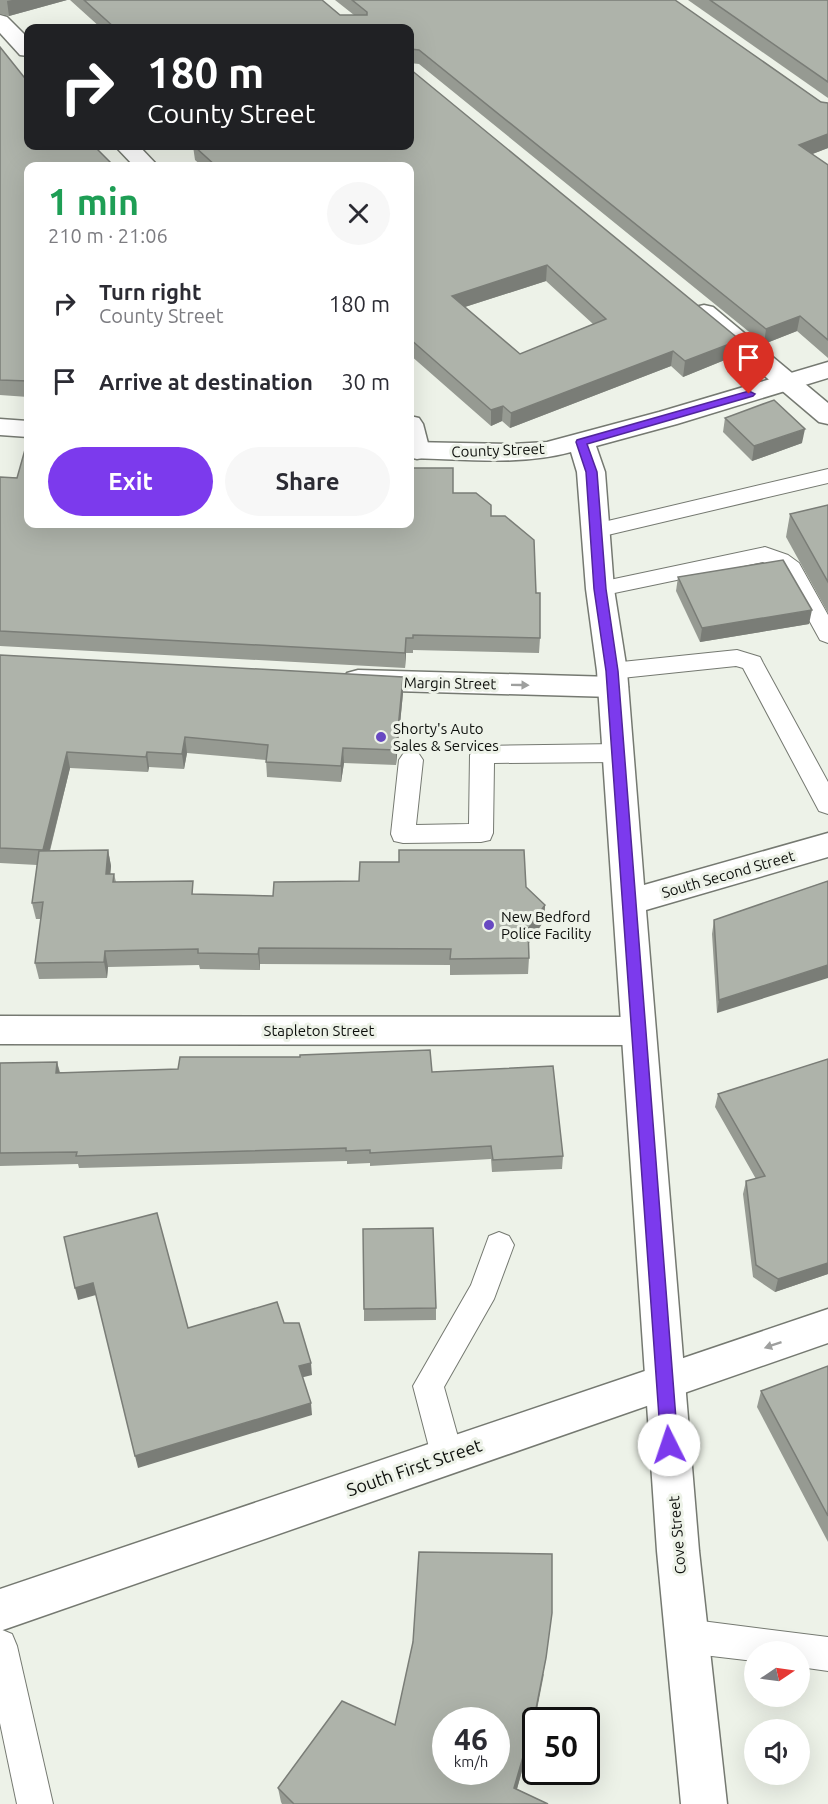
<!DOCTYPE html>
<html lang="en">
<head>
<meta charset="utf-8">
<style>
  :root { --surface:#fff; --page:#f7f7f7; --text:#2b2b33; --muted:#7c7c81; --accent:#7c3aed }
  body { margin:0; font-family:Ubuntu,sans-serif; background:var(--page); color:var(--text); height:100vh; display:flex; flex-direction:column; font-size:22px; white-space:nowrap }
  * { box-sizing:border-box; margin:0 }
  p { font-size:20px; color:var(--muted) }
  .icon { flex:none; width:33px; height:33px; fill:none; stroke:currentColor; stroke-width:2; stroke-linecap:round; stroke-linejoin:round }
  .map { position:relative; flex:1; overflow:hidden }
  .side { position:absolute; left:24px; top:162px; width:390px; height:366px; display:flex; flex-direction:column; background:var(--surface); border-radius:12px; box-shadow:0 6px 24px #0002 }
  .side>* { flex:none }
  .guide { position:absolute; left:24px; top:24px; width:390px; height:126px; border-radius:12px; box-shadow:0 6px 24px #0002; background:#202124; color:#fff; overflow:hidden }
  .needle { width:39px; rotate:77deg }
  .controls { position:absolute; left:744px; top:1641px; display:grid; gap:12px }
  .controls a { display:grid; place-items:center; width:66px; height:66px; border-radius:50%; background:var(--surface); box-shadow:0 6px 24px #0002; font-size:30px }
  .speed { position:absolute; left:432px; top:1707px; display:flex; gap:12px; font-size:30px; font-weight:700; text-align:center }
  .speed>* { display:grid; place-content:center; width:78px; height:78px; border-radius:50%; background:var(--surface); box-shadow:0 6px 24px #0002; line-height:1 }
  .speed small { font-size:15px; font-weight:400 }
  .speed .limit { border:3px solid #111; border-radius:9px; background:#fff; color:#111 }
  .pin { position:absolute; display:grid; place-items:center; width:51px; height:51px; color:#fff; margin:-62px -26px; border-radius:50% 50% 50% 0; rotate:-45deg; box-shadow:0 0 6px #0007 }
  .pin .icon { rotate:45deg }
  .me { position:absolute; width:66px; margin:-33px; rotate:356deg; stroke-linejoin:round; filter:drop-shadow(0 0 4px #0008) }
  .turn { display:flex; align-items:center; gap:21px; height:126px; padding:0 24px; font-size:27px }
  .turn .icon { width:78px; height:78px; stroke-width:2.5 }
  .turn b { display:block; font-size:42px; line-height:51px }
  .round { display:grid; place-items:center; flex:none; width:63px; height:63px; border-radius:32px; background:var(--page) }
  .overview { display:flex; align-items:center; justify-content:space-between; height:102px; padding:0 24px }
  h1 { font-size:36px; font-weight:600; line-height:45px; color:#1e9e55 }
  .action { display:flex; gap:12px; margin-top:auto; padding:12px 24px }
  .action a { flex:1; height:69px; border-radius:36px; background:var(--accent); color:#fff; font-size:24px; font-weight:600; line-height:69px; text-align:center }
  .action a+a { background:var(--page); color:var(--text) }
  ul { padding:0; list-style:none }
  li { display:flex; align-items:center; gap:18px; height:78px; padding:0 24px }
  li div { flex:1 }
  li b { display:block; font-size:22px }
  li em { font-style:normal }
  .map>svg:first-child { display:block }
</style>
</head>
<body>
<div class="map">
<svg width="828" height="1804" viewBox="0 0 828 1804">
  <rect width="100%" height="100%" fill="#edf2e8"/>
  <g fill="none" stroke-linecap="round" stroke-linejoin="round">
    <defs>
      <g id="lane">
        <polygon points="828,469 828,483 595,538 587,536 584,531 587,526 595,524"/>
        <polygon points="765,547 788,555 799,563 828,615 828,643 820,640 783,573 763,562 600,596 592,594 589,589 592,584 600,582"/>
        <polygon points="737,650 760,657 763,663 828,782 828,814 819,811 743,668 736,666 612,679 604,677 600,671 604,665 612,663"/>
        <polygon points="618,744 626,747 630,753 626,759 618,762 494,763 493,833 490,840 481,842 403,843 394,841 391,834 399,760 403,754 411,751 419,754 423,760 416,825 469,824 470,755 474,749 482,746"/>
        <polygon points="499,1232 509,1236 514,1245 494,1299 444,1387 463,1455 458,1465 447,1470 436,1465 431,1455 413,1386 471,1285 489,1236"/>
        <polygon points="686,1619 828,1637 828,1671 800,1667 800,1652 754,1652 754,1661 686,1653 674,1648 669,1636 674,1624"/>
        <polygon points="0,1629 12,1634 17,1646 53,1804 17,1804 0,1723"/>
      </g>
      <g id="street">
        <polygon points="0,15 7,17 28,38 28,56 20,55 0,33"/>
        <polygon points="115,146 139,146 158,166 134,166"/>
        <polygon points="704,305 713,307 828,403 828,424 819,422 695,317 692,312 695,307"/>
        <polygon points="410,416 419,418 423,424 430,451 426,457 417,459 410,457"/>
        <polygon points="358,670 613,677 624,680 628,687 624,694 613,697 358,690 347,687 343,680 347,673"/>
        <polygon points="0,1016 638,1017 650,1021 655,1031 650,1041 638,1045 0,1044"/>
        <polygon points="828,1309 828,1343 0,1631 0,1589"/>
      </g>
      <g id="secondary">
        <path d="M828 362V378L677 424 596 446 605 472 614 589 627 671 644 885 828 833V857L646 910 699 1551 727 1804H681L657 1551 597 671 586 589 577 472 571 452C519 466 463 459 410 458V442L512 444 547 442 659 412Z"/>
        <polygon points="0,419 28,421 28,437 0,435"/>
      </g>
    </defs>
    <use href="#lane" stroke="#757971" stroke-width="2"/>
    <use href="#street" stroke="#757971" stroke-width="3"/>
    <use href="#secondary" stroke="#757971" stroke-width="3"/>
    <use href="#lane" fill="#fff" fill-rule="evenodd"/>
    <use href="#street" fill="#fff" fill-rule="evenodd"/>
    <use href="#secondary" fill="#fff" fill-rule="evenodd"/>
  </g>
  <g fill="#969a92" fill-rule="evenodd">
    <polygon points="0,0 67,0 9,16 0,14"/>
    <polygon points="70,0 322,0 340,15 354,15 335,0 675,0 821,102 828,103 828,148 812,154 828,165 828,358 797,331 764,344 419,64 410,63 410,28 101,28"/>
    <polygon points="688,0 828,0 828,98"/>
    <polygon points="0,47 28,166 28,397 0,395"/>
    <path d="M193 146H410L740 340 737 355 683 377 671 366 510 428 502 421 491 426 410 355V166H202L195 160ZM546 281 593 324 520 354 465 307Z"/>
    <polygon points="725,418 802,443 752,461 723,432"/>
    <polygon points="0,477 453,493 491,516 536,593 540,638 539,653 413,650 413,653 406,653 405,668 0,646"/>
    <polygon points="828,505 828,613 786,537 790,514"/>
    <polygon points="678,577 809,624 700,642 676,591"/>
    <polygon points="0,655 403,693 396,765 344,763 341,782 267,777 266,760 187,753 184,769 149,767 148,772 70,768 50,851 108,850 111,866 110,874 114,874 116,882 195,894 273,896 526,887 545,905 544,921 529,943 529,958 528,974 450,975 450,965 260,964 260,970 200,969 199,965 108,967 107,978 39,979 35,963 41,919 36,919 32,903 37,865 0,863"/>
    <polygon points="828,881 717,1013 712,934 714,920"/>
    <polygon points="828,1059 828,1274 775,1292 753,1277 743,1194 746,1181 756,1179 715,1107 718,1094"/>
    <polygon points="57,1062 60,1072 432,1072 563,1156 562,1169 492,1172 491,1159 370,1166 370,1163 347,1164 347,1161 79,1168 78,1164 0,1166 0,1063"/>
    <polygon points="436,1308 436,1320 364,1321 364,1309"/>
    <polygon points="828,1366 828,1542 757,1407 761,1391"/>
    <polygon points="544,1674 532,1735 517,1789 548,1804 282,1804 281,1802 278,1788 395,1725"/>
  </g>
  <g fill="#7a7d77">
    <polygon points="12,0 67,0 9,16 7,1"/>
    <polygon points="828,134 828,148 797,160 799,145"/>
    <polygon points="547,265 546,281 452,311 452,296"/>
    <polygon points="800,316 797,331 764,344 766,329"/>
    <polygon points="740,340 737,355 683,377 685,361"/>
    <polygon points="673,351 671,366 510,428 511,413"/>
    <polygon points="503,406 502,421 491,426 491,410"/>
    <polygon points="805,429 802,443 752,461 754,446"/>
    <polygon points="812,610 809,624 700,642 702,628"/>
    <polygon points="406,638 406,653 405,668 405,653"/>
    <polygon points="403,677 403,693 396,765 396,750"/>
    <polygon points="185,737 187,753 184,769 182,754"/>
    <polygon points="343,748 344,763 341,782 341,766"/>
    <polygon points="67,752 70,768 46,865 43,850"/>
    <polygon points="147,752 149,767 148,772 146,757"/>
    <polygon points="108,850 111,866 109,890 106,874"/>
    <polygon points="545,905 544,921 527,945 528,929"/>
    <polygon points="259,948 260,964 260,970 258,954"/>
    <polygon points="105,951 108,967 107,978 104,962"/>
    <polygon points="828,965 828,978 717,1013 719,1000"/>
    <polygon points="57,1062 60,1075 56,1073"/>
    <polygon points="828,1263 828,1274 775,1292 778,1279"/>
    <polygon points="93,1283 96,1295 78,1300 75,1288"/>
    <polygon points="311,1363 312,1375 300,1378 299,1366"/>
    <polygon points="311,1403 312,1415 138,1468 135,1456"/>
    <polygon points="546,1658 532,1735 513,1803 514,1788"/>
  </g>
  <g fill="#aeb3aa" stroke="#7a7d77" stroke-width="1.5" fill-rule="evenodd">
    <polygon points="84,0 322,0 340,15 367,15 367,12 352,0 675,0 821,102 828,103 828,134 799,145 828,165 828,340 800,316 766,329 419,50 410,49 410,28 115,28"/>
    <polygon points="710,0 828,0 828,82"/>
    <polygon points="0,47 28,82 28,146 81,146 82,148 90,146 94,146 114,166 28,166 28,381 0,380"/>
    <path d="M410 69 740 340 685 361 673 351 511 413 503 406 491 410 410 339V166H216L194 146H410ZM547 265 606 319 520 354 452 296Z"/>
    <polygon points="774,400 805,429 754,446 725,418"/>
    <polygon points="28,439 28,524 410,524 410,468 453,468 453,493 476,493 491,505 491,516 505,516 534,540 536,593 540,593 540,638 413,635 413,638 406,638 405,653 0,631 0,477 17,478"/>
    <polygon points="828,505 828,582 790,514"/>
    <polygon points="783,560 812,610 702,628 678,577"/>
    <polygon points="0,655 403,677 396,750 343,748 341,766 266,762 268,745 185,737 182,754 147,752 146,757 67,752 43,850 0,848"/>
    <polygon points="108,850 106,874 114,874 113,882 193,881 192,894 273,896 274,882 359,881 360,862 399,862 399,850 524,850 526,887 545,905 528,929 529,958 450,959 451,949 259,948 258,954 198,953 198,949 105,951 104,962 35,963 43,902 32,903 39,851"/>
    <polygon points="828,881 828,965 719,1000 714,920"/>
    <polygon points="430,1050 432,1072 553,1066 563,1156 493,1160 491,1146 370,1153 370,1150 346,1151 346,1148 76,1156 77,1152 0,1153 0,1063 57,1062 56,1073 178,1069 180,1057 300,1057 300,1055"/>
    <polygon points="828,1059 828,1263 778,1279 756,1265 746,1181 765,1176 718,1094"/>
    <polygon points="157,1213 188,1328 277,1302 284,1323 299,1323 311,1363 299,1366 311,1403 135,1456 93,1283 75,1288 64,1237"/>
    <polygon points="433,1228 436,1308 364,1309 363,1229"/>
    <polygon points="828,1366 828,1516 761,1391"/>
    <path d="M419 1552 552 1554V1613L546 1658 534 1719 514 1788 548 1804H294L278 1788 342 1701 395 1725 413 1642ZM446 1720H496V1772H446Z"/>
  </g>
  <defs><path id="oneway-solid" d="M-6-.8H1V-3.2L6.5 0L1 3.2V.8H-6Z" transform="scale(1.5)"/></defs>
  <g fill="#9e9f9e">
    <use href="#oneway-solid" transform="translate(520 685) rotate(1)"/>
    <use href="#oneway-solid" transform="translate(773 1345) rotate(161)"/>
  </g>
  <polygon fill="#7c3aed" stroke="#51269a" stroke-width="1.5" points="749,391 755,394 753,396 587,444 597,472 606,589 618,671 678,1445 675,1451 669,1453 663,1451 661,1445 606,671 594,589 586,472 576,442 577,440"/>
  <g fill="#6849c2" stroke="#edf2e8" stroke-width="2">
    <circle cx="381" cy="737" r="6"/>
    <circle cx="489" cy="925" r="6"/>
  </g>
  <g text-anchor="middle" dominant-baseline="central" stroke-width="6" stroke-linejoin="round" paint-order="stroke">
    <g font-size="15" fill="#0d0f0c" stroke="#edf2e8">
      <text transform="translate(498 450) rotate(-2)">County Street</text>
      <text transform="translate(450 683) rotate(1)">Margin Street</text>
      <text transform="translate(728 874) rotate(-16)">South Second Street</text>
      <text x="319" y="1030">Stapleton Street</text>
      <text transform="translate(677 1535) rotate(-95)">Cove Street</text>
    </g>
    <g font-size="15" fill="#0d0f0c" stroke="#edf2e8" text-anchor="start">
      <text x="393" y="728">Shorty's Auto<tspan x="393" dy="17">Sales &amp; Services</tspan></text>
      <text x="501" y="916">New Bedford<tspan x="501" dy="17">Police Facility</tspan></text>
    </g>
    <g font-size="18" fill="#0d0f0c" stroke="#edf2e8">
      <text transform="translate(414 1467) rotate(-19)">South First Street</text>
    </g>
  </g>
</svg>
<div class="controls">
<a><svg class="needle" viewBox="-14 -14 28 28"><path d="M0-13l5 13h-10z" fill="#e53935"/><path d="M0 13l5-13h-10z" fill="#7c7c81"/></svg></a>
<a><svg class="icon" aria-label="sound" viewBox="0 0 24 24"><path d="M4 9h4l5-4v14l-5-4H4zM17 9q2 3 0 6"/></svg></a>
</div>
<div class="speed"><div>46<small>km/h</small></div><div class="limit">50</div></div>
<div class="pin" style="left:749px;top:394px;background:#d93025"><svg class="icon" aria-label="arrive" viewBox="0 0 24 24"><path d="M6 21V4h12l-3 4 3 4H6"/></svg></div>
<svg class="me" style="left:669px;top:1445px" viewBox="-20 -20 40 40"><circle r="19" fill="#fff"/><path d="M0-13L10 11 0 6-10 11z" fill="#7c3aed"/></svg>
<div class="guide">
<div class="turn"><svg class="icon" aria-label="right" viewBox="0 0 24 24"><path d="M7 20v-9h11M14 6l5 5-5 5"/></svg><div><b>180 m</b>County Street</div></div>
</div>
<section class="side">
<div class="overview"><div><h1>1 min</h1><p>210 m · 21:06</p></div><a class="round"><svg class="icon" aria-label="close" viewBox="0 0 24 24"><path d="M6 6l12 12M18 6L6 18"/></svg></a></div>
<ul>
<li><svg class="icon" aria-label="right" viewBox="0 0 24 24"><path d="M7 20v-9h11M14 6l5 5-5 5"/></svg><div><b>Turn right</b><p>County Street</p></div><em>180 m</em></li>
<li><svg class="icon" aria-label="arrive" viewBox="0 0 24 24"><path d="M6 21V4h12l-3 4 3 4H6"/></svg><div><b>Arrive at destination</b></div><em>30 m</em></li>
</ul>
<div class="action"><a>Exit</a><a>Share</a></div>
</section>
</div>
</body>
</html>
